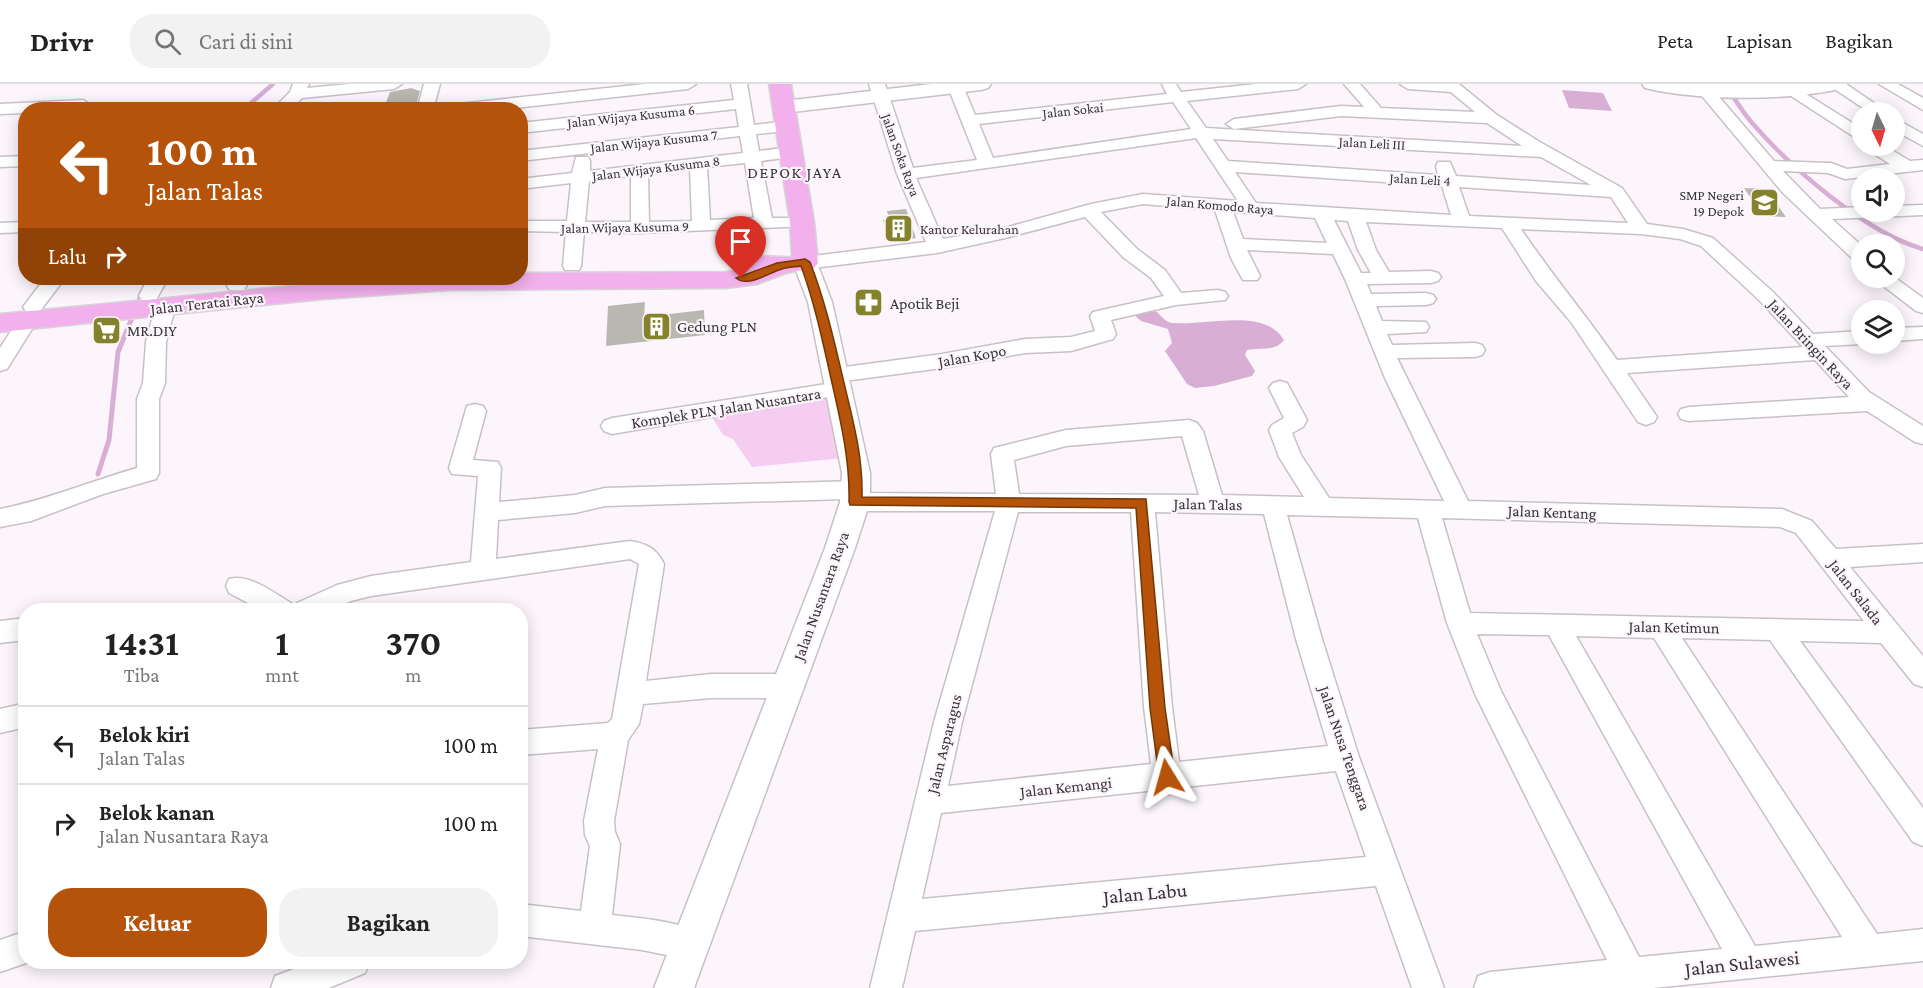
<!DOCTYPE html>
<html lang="id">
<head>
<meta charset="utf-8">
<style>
  :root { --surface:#fff; --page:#f2f2f2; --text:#222; --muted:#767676; --line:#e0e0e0; --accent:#b45309 }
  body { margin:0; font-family:"Crimson Pro",serif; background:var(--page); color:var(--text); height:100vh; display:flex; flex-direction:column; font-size:22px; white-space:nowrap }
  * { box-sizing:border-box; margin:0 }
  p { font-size:20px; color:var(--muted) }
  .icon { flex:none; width:33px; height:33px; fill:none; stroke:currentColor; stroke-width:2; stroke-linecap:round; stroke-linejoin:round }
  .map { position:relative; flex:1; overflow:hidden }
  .side { position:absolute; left:18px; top:519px; width:510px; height:366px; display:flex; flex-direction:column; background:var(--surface); border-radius:24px; box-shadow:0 3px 15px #0003 }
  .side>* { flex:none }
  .hud { position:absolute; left:18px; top:18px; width:510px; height:183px; border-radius:24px; box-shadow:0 3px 15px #0003; background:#b45309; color:#fff; overflow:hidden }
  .needle { width:39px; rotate:175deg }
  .fabs { position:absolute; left:1851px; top:18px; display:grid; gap:12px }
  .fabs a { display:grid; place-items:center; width:54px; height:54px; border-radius:50%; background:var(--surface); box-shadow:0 3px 15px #0003; font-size:30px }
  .pin { position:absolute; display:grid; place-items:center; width:51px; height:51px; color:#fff; margin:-62px -26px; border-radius:50% 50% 50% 0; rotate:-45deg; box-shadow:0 0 6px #0007 }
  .pin .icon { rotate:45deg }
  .me { position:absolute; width:66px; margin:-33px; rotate:352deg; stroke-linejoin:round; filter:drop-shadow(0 0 4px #0008) }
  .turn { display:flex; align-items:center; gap:21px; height:126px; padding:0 30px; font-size:27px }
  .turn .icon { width:78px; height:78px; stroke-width:2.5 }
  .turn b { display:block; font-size:42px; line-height:51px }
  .then { display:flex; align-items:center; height:57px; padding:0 30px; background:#0003; gap:12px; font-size:22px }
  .eta { display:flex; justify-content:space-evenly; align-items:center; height:102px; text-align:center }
  .eta b { font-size:36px; font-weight:700; line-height:42px }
  .action { display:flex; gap:12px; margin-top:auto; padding:12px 30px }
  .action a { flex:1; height:69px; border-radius:24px; background:var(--accent); color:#fff; font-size:24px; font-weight:700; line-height:69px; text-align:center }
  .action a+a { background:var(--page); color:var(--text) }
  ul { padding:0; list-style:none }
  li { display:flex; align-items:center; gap:18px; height:78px; padding:0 30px; border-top:2px solid var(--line) }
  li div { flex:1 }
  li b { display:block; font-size:22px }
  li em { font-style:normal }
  header { display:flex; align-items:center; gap:36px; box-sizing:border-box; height:84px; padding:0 30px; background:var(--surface); border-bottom:2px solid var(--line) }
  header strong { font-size:28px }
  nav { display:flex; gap:33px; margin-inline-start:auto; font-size:21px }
  .search { width:420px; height:54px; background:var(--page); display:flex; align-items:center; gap:15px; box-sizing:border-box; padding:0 21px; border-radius:24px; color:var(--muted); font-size:22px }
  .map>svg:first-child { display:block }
</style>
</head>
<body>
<header>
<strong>Drivr</strong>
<div class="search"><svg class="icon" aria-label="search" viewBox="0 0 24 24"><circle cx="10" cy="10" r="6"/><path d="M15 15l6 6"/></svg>Cari di sini</div>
<nav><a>Peta</a><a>Lapisan</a><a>Bagikan</a></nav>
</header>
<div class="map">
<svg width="1923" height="904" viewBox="0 0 1923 904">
  <rect width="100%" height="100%" fill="#fcf6fc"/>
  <polygon fill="#f5cdf1" points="839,305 854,373 752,383 733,355 723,351 708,327"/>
  <g fill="#d9aed5">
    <polygon points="1562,6 1603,9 1612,27 1569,24"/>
    <polygon points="235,19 230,25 169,25 173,21"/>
    <path d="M1151 225C1161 228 1163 239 1174 239 1206 242 1265 223 1284 256 1275 268 1261 263 1247 266L1245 271 1255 287 1252 292 1214 302 1195 304 1187 300 1165 267 1172 259 1168 245 1141 237 1133 230Z"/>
  </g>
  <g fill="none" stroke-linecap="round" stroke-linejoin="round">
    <g stroke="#d9aed5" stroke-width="4.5">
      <path d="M1725 0C1734 14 1743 29 1754 41 1793 86 1867 149 1923 165"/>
      <polyline points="243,26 273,0"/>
      <polyline points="133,230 148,194"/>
    </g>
    <polyline stroke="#d9aed5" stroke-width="5" points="98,390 109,356 118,268 134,229"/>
  </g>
  <g fill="#b8b8b1">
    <polygon points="411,4 420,7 415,25 383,26 390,8"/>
    <polygon points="1744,104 1766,105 1786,133 1763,132"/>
    <polygon points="906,125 916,154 890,157 883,136 889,135 887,127"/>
    <polygon points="645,218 644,233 704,226 705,251 606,262 608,222"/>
  </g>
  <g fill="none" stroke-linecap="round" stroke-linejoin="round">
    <defs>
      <g id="minor">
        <polygon points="293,0 309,0 307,4 349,0 402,0 394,5 302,14 290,26 272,26 290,8"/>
        <polygon points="424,0 440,0 433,26 417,26"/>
        <polygon points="645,0 696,0 688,5 496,26 440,26 448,21"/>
        <path d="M731 0H747L754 41 787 37 795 42 787 47 756 50 759 67 791 63 799 68 791 73 761 77 772 134H808L811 138 808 142 640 149 584 148 581 182 579 186H565L563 182 566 148 520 147V137H567L571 99 520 105V95L572 89 576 73H588L590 77V87L743 69 740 52 520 77V67L739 43 736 25 520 49V39L734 16ZM745 79 754 134 710 136 707 83ZM690 85 692 137 649 138 648 90ZM631 92V138H585L589 97Z"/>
        <path d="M869 0H885L913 84 977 76 948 3 950 0H962L975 31 1167 10 1162 0H1176L1181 8 1256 0H1306L1298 5 1187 17 1206 44 1522 62 1487 39 1341 32 1234 45 1226 40 1234 35 1341 22 1364 23 1344 0H1360L1381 24 1475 28 1451 8 1408 5 1400 0H1459L1497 31 1538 57 1622 104 1647 140 1683 145 1713 154 1773 208 1813 250 1862 247V260L1825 262 1869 308 1923 342V360L1915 358 1867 327 1689 337 1681 335 1678 330 1681 325 1689 323 1849 313 1815 276 1627 289 1657 333 1654 338 1646 341 1638 338 1571 238 1536 197 1502 144 1366 138 1376 166 1389 188 1431 187 1438 189 1441 193 1438 197 1431 199 1367 200 1371 210 1426 209 1433 211 1436 215 1433 219 1426 221 1376 222 1382 237 1426 238 1429 243 1426 248 1387 250 1392 261 1475 259 1482 261 1485 266 1482 271 1475 273 1397 274 1468 417 1782 425 1812 437 1836 465 1923 460V478L1850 483 1923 572V603L1914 600 1881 559 1800 557 1923 724V762L1913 758 1770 556 1682 554 1877 850 1923 845V877L1653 904H1474L1478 892 1490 888 1607 876 1475 610 1447 539 1418 434 1287 431 1322 555 1359 673 1444 904H1412L1376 802 915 847 902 904H870L934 638 995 427H855L847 424 843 418 845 415 605 422 575 429 498 436 496 475 630 457C647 460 656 464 664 480L646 597 711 590H788L798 594 801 602 798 610 788 614H711L643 620 639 640 628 656 614 737 615 748 620 760 612 831C642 834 674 837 702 849L707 860 702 871 691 876 642 866 520 852V820L581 827 590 762 585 751 584 737 598 665 520 671V646L608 639 612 635 639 480 630 475 371 512 351 517 330 526H261L229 509 226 502 229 495C249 489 274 509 291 519L294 525 297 519 337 501 371 492 471 478 478 392 452 390 449 384 467 322 475 320 483 322 486 327 473 376 498 378 501 384 499 418 575 411 605 404 857 397 865 400 869 406 867 409 996 410 991 370 994 364 1066 346 1189 336 1197 339 1203 347 1222 411 1304 413 1279 373 1269 346 1272 341 1284 334 1269 304 1273 299 1280 297 1287 299 1307 336 1303 343 1292 349 1301 371 1329 414 1444 417 1385 294 1345 195 1333 170 1247 166 1260 192 1257 196H1243L1231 174 1215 126 1143 120 1101 128 1137 165 1165 186 1181 209 1218 206 1225 208 1228 212 1225 216 1176 221 1111 236 1116 250 1113 255 1071 267 1025 269 942 284 837 298 830 296 827 291 830 286 837 284 942 270 1025 255 1071 253 1095 247 1090 232 1093 228 1164 212 1151 194 1123 173 1085 133 1005 154 937 169 805 185 798 183 796 179 798 175 805 173 926 158 897 90ZM1173 18 1191 45 993 74 979 40ZM1196 54 1238 117 1143 110 1091 120 1004 144 943 155 916 94ZM1213 55 1541 73 1591 101 1456 92 1450 78H1438L1436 82 1438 91 1228 77ZM1235 88 1442 102 1451 131 1256 119ZM1459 103 1611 113 1628 139 1469 132ZM1233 128 1315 134 1327 159 1243 155ZM1334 136 1348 137 1358 166 1371 189H1361ZM1521 145 1641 150 1680 155 1701 162 1759 216 1803 263 1617 276C1586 231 1551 190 1521 145ZM1182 352 1199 411 1019 410 1014 376 1066 362ZM1018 428H1131L1144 623 1151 680 948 702 962 638ZM1155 428 1264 430 1296 555 1328 662 1179 678 1172 623ZM1442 434 1780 443 1796 449 1864 537 1470 529ZM1477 550 1549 551 1722 865 1639 873 1501 607ZM1576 552 1654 554 1842 853 1755 862ZM1336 687 1366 773 922 815 941 729Z"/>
        <polygon points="1692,0 1708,0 1774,77 1831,79 1847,85 1890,80 1868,66 1866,62 1885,62 1910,77 1923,76 1923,86 1845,95 1828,89 1783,87 1820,125 1862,123 1862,128 1894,128 1894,122 1923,121 1923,131 1832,135 1862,162 1862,178 1855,177 1783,109"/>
        <polygon points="1790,0 1862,45 1862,58 1785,8 1782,5 1785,2"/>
        <polygon points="1827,0 1846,0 1887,28 1869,28"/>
        <polygon points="1879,0 1898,0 1923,14 1923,26"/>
        <polygon points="83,16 91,21 89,24 26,26 26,29 0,30 0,20"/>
        <polygon points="1894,34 1923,50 1923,62 1894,46"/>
        <polygon points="26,72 26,82 0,83 0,73"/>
        <polygon points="26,138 26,148 0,149 0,139"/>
        <polygon points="1894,193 1923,214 1923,229 1916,227 1873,194"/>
        <polygon points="45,194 65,194 40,227 26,227 23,223"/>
        <polygon points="148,194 168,194 156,216 142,216 139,212"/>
        <polygon points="231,194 251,194 244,206 230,206 227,202"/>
        <path d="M165 218 172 220 175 224 166 258 165 299 159 315V389L156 395 103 410 31 437 0 443V425C47 416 91 397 137 384V315L143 299 146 258 155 224 158 220Z"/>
        <polygon points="27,231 34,233 37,237 7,285 0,287 0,264 20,233"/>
        <polygon points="1923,243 1923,255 1894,257 1894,244"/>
        <polygon points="839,298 846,300 850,305 846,310 612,350 604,347 601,342 604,337 612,334"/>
        <polygon points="26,534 26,556 0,559 0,537"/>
        <polygon points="26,619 26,643 0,649 0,625"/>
        <polygon points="26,847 26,878 29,878 0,888 0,856"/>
        <polygon points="313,878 370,878 365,889 329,904 271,904 275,892"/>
      </g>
      <g id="tertiary">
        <polygon points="931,0 991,0 988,4 981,6 784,29 777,27 774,23 777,19 784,17"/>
        <path d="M1642 0H1847L1844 4C1791 17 1698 17 1645 4Z"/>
        <polygon points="805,172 813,174 817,179 832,218 870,389 870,418 855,464 694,904 654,904 825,464 840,418 842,389 808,218 793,179 797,174"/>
      </g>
      <path id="trunk" d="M769 0H791L814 138 818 179 814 184 786 189 757 200 726 204 449 206 323 215 0 248V230L323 199 399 194H520V189L726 188 752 185 747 179 751 174C764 170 778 174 792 173L790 138Z"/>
    </defs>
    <use href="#minor" stroke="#c7c1c6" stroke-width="3"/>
    <use href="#tertiary" stroke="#c7c1c6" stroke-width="3"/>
    <use href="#trunk" stroke="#d7d6d7" stroke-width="3"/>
    <use href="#minor" fill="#fff" fill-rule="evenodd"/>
    <use href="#tertiary" fill="#fff" fill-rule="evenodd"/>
    <use href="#trunk" fill="#f2b0ec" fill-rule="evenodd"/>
  </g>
  <path fill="#b45309" stroke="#753606" stroke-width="1.5" d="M805 175 810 178C826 219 835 261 845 303 854 340 863 375 862 413L1146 415 1165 624 1175 693 1173 698 1167 700 1162 698 1159 693 1150 624 1136 424 850 421 849 418C850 376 841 339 832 299 823 259 815 220 801 182 795 183 788 183 782 185 768 189 748 204 736 194L777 179Z"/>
  <defs>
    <symbol id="school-square" viewBox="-11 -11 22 22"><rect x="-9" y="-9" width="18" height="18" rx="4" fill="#84822a" stroke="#fcf6fc"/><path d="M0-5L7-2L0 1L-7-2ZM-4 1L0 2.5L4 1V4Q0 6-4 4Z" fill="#fff"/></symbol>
    <symbol id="building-square" viewBox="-11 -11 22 22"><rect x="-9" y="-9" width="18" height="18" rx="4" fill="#84822a" stroke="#fcf6fc"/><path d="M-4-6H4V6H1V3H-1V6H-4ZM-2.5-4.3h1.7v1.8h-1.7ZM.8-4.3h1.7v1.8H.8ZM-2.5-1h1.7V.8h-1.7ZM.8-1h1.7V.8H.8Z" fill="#fff"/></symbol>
    <symbol id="pharmacy-square" viewBox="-11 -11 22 22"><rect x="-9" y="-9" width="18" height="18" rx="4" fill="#84822a" stroke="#fcf6fc"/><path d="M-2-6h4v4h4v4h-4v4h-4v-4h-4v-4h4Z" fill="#fff"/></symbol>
    <symbol id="supermarket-square" viewBox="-11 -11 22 22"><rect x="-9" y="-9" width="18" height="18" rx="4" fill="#84822a" stroke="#fcf6fc"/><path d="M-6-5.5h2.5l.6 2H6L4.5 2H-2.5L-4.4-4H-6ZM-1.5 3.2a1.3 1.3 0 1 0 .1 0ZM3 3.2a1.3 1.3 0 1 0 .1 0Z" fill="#fff"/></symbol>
  </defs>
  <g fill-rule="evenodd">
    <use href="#school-square" x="1748" y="102" width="33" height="33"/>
    <use href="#building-square" x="882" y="128" width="33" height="33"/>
    <use href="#pharmacy-square" x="852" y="202" width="33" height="33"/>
    <use href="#building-square" x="640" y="226" width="33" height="33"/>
    <use href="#supermarket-square" x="90" y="230" width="33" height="33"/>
  </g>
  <g text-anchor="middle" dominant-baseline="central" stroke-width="4.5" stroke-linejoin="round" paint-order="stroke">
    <g font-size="14" fill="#353335" stroke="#fcf6fc">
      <text transform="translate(1073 26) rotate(-6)">Jalan Sokai</text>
      <text transform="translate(631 32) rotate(-6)">Jalan Wijaya Kusuma 6</text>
      <text transform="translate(654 57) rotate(-6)">Jalan Wijaya Kusuma 7</text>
      <text transform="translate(1372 59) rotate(3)">Jalan Leli III</text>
      <text transform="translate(901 71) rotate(70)">Jalan Soka Raya</text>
      <text transform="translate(656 84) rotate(-7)">Jalan Wijaya Kusuma 8</text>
      <text transform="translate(1420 95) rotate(3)">Jalan Leli 4</text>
      <text transform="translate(1220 121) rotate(5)">Jalan Komodo Raya</text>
      <text transform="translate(625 143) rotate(-1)">Jalan Wijaya Kusuma 9</text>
    </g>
    <g font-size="14" fill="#353335" stroke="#fcf6fc" text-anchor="end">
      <text x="1744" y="111">SMP Negeri<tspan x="1744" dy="16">19 Depok</tspan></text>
      <text x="920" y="145" text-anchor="start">Kantor Kelurahan</text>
    </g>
    <g font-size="16" letter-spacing="1.5" fill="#353335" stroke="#fcf6fc">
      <text x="795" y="88">DEPOK JAYA</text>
    </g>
    <g font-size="16" fill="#353335" stroke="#fcf6fc">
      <text transform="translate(207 219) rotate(-6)">Jalan Teratai Raya</text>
      <text transform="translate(1811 260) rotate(47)">Jalan Bringin Raya</text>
      <text transform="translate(972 272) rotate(-10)">Jalan Kopo</text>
      <text transform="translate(726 324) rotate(-9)">Komplek PLN Jalan Nusantara</text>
      <text transform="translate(1208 420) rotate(1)">Jalan Talas</text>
      <text transform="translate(1552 428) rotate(2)">Jalan Kentang</text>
      <text transform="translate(1856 508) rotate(52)">Jalan Salada</text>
      <text transform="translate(821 512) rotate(-70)">Jalan Nusantara Raya</text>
      <text transform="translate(1674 543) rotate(1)">Jalan Ketimun</text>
      <text transform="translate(944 660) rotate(-76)">Jalan Asparagus</text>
      <text transform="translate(1345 664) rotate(71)">Jalan Nusa Tenggara</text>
      <text transform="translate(1066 703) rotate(-6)">Jalan Kemangi</text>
    </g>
    <g font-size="16" fill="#353335" stroke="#fcf6fc" text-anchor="start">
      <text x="890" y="219">Apotik Beji</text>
      <text x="677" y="242">Gedung PLN</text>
      <text x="127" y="246">MR.DIY</text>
    </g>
    <g font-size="20" fill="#353335" stroke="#fcf6fc">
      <text transform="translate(1145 809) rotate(-5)">Jalan Labu</text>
      <text transform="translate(1742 879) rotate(-6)">Jalan Sulawesi</text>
    </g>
  </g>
</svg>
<div class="fabs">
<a><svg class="needle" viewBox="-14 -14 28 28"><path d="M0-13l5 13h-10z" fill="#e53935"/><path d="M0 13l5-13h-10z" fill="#767676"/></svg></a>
<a><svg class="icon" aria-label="sound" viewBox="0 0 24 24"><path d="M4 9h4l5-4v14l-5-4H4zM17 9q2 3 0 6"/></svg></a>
<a><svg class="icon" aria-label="search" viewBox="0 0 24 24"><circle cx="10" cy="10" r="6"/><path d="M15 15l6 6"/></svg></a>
<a><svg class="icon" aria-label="layers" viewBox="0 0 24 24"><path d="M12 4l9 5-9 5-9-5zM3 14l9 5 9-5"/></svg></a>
</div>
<div class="pin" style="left:741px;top:194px;background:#d93025"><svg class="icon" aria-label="arrive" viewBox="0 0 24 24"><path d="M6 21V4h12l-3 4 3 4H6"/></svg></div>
<svg class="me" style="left:1167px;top:693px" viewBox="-20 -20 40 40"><path d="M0-17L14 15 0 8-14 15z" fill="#b45309" stroke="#fff" stroke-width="4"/></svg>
<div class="hud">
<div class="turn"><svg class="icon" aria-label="left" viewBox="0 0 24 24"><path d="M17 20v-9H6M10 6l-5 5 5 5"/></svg><div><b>100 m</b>Jalan Talas</div></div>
<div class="then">Lalu<svg class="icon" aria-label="right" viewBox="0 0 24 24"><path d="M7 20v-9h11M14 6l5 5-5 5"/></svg></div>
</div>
<section class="side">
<div class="eta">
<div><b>14:31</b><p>Tiba</p></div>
<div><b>1</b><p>mnt</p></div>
<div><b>370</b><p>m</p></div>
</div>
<ul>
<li><svg class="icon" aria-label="left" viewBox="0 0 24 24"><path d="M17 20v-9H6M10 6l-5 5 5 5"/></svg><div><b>Belok kiri</b><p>Jalan Talas</p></div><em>100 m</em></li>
<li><svg class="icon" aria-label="right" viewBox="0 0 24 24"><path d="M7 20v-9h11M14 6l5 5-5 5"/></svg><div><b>Belok kanan</b><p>Jalan Nusantara Raya</p></div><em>100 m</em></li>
</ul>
<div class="action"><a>Keluar</a><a>Bagikan</a></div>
</section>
</div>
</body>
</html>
